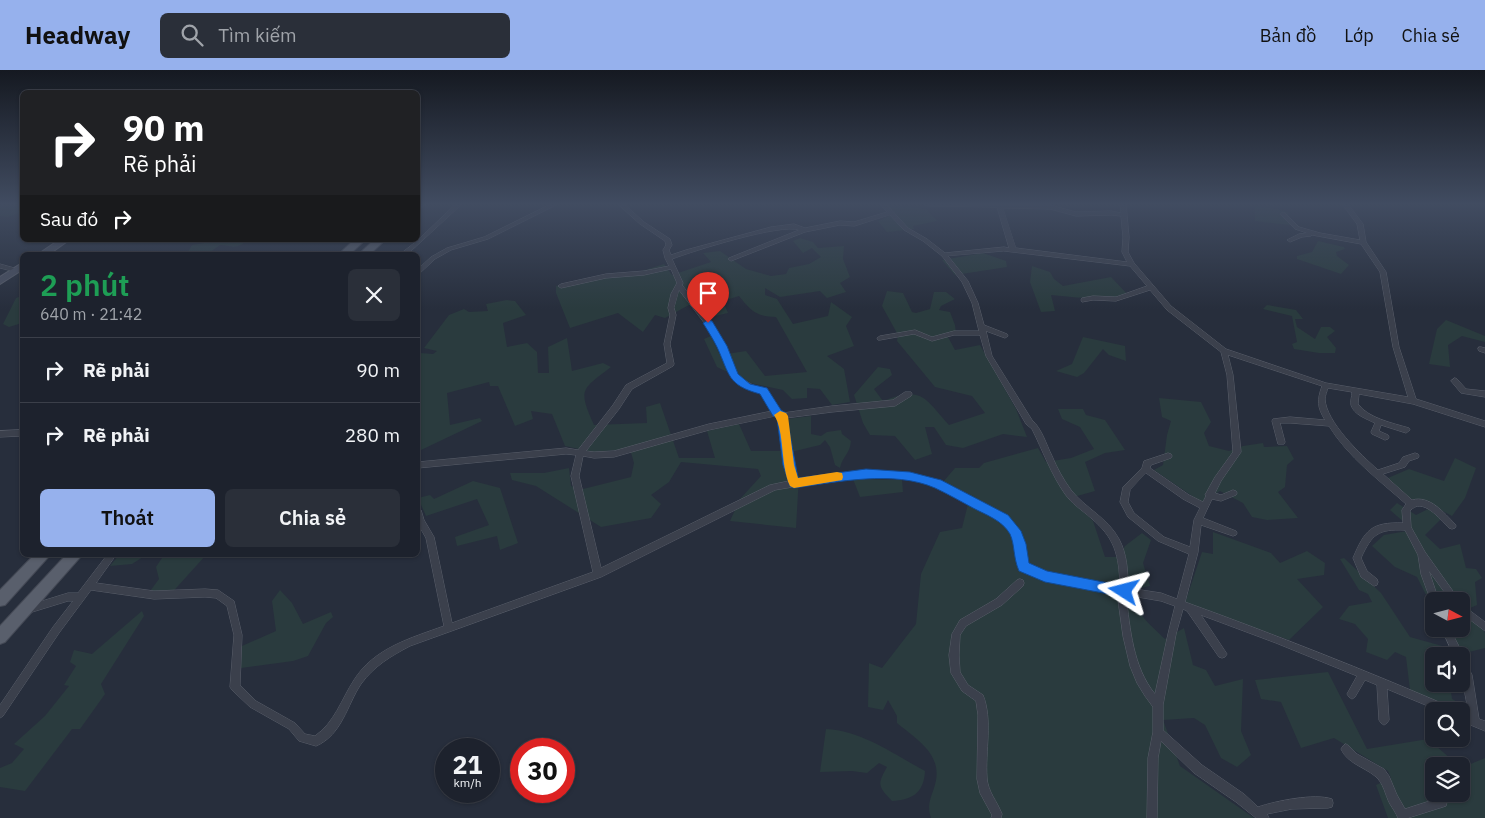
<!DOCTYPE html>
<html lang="vi">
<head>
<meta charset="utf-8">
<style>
  :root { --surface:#1d222d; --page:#2a2f39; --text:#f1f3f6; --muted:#a0a4aa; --line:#3b3f49; --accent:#96b1ed }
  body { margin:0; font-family:"IBM Plex Sans",sans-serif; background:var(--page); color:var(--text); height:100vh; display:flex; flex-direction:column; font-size:19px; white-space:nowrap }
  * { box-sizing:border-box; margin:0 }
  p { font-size:16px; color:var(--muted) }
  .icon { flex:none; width:28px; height:28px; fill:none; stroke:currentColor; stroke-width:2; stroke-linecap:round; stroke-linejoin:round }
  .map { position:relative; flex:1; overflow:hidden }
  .panel { position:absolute; left:20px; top:182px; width:400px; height:305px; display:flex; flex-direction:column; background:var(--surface); border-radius:8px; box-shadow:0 1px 4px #0004,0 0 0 1px var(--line) }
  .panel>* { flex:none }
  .guide { position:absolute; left:20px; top:20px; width:400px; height:152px; border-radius:8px; box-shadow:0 1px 4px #0004,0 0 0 1px var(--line); background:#202124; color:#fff; overflow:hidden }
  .needle { width:32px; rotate:97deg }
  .fabs { position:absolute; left:1425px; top:522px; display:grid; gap:10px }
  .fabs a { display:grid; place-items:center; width:45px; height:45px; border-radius:8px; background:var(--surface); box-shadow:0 1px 4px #0004,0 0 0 1px var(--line); font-size:25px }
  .speed { position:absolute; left:435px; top:668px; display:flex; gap:10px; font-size:25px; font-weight:700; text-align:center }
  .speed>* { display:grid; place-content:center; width:65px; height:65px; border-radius:50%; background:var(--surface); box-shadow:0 1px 4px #0004,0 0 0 1px var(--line); line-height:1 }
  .speed small { font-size:12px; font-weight:400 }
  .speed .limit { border:8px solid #d22; background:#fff; color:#111 }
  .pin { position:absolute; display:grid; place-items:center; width:42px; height:42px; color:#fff; margin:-51px -21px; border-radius:50% 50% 50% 0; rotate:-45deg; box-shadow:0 0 5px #0007 }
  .pin .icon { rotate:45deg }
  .me { position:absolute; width:55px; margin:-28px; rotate:279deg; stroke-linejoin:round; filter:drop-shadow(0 0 4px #0008) }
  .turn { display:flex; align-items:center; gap:18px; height:105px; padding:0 20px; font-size:22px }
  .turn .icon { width:65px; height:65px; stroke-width:2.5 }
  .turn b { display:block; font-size:35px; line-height:42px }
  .then { display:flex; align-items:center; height:48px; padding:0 20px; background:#0003; gap:10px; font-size:19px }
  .round { display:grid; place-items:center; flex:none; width:52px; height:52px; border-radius:8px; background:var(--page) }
  .overview { display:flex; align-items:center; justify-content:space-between; height:85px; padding:0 20px }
  h1 { font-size:30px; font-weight:600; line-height:38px; color:#1e9e55 }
  .action { display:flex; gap:10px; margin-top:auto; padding:10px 20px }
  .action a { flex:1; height:58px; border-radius:8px; background:var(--accent); color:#111; font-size:20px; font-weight:600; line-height:58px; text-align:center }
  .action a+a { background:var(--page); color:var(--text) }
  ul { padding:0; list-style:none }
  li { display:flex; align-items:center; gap:15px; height:65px; padding:0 20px; border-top:1px solid var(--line) }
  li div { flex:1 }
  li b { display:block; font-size:19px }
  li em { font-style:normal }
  header { display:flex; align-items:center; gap:30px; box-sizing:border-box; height:70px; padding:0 25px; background:var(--accent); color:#111 }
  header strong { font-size:24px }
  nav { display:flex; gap:28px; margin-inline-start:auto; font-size:18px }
  .search { width:350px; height:45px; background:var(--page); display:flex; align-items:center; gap:12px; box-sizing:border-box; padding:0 18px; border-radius:8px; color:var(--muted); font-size:19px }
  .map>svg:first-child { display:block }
</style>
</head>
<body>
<header>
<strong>Headway</strong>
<div class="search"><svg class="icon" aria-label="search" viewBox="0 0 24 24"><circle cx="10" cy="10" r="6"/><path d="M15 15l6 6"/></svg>Tìm kiếm</div>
<nav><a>Bản đồ</a><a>Lớp</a><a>Chia sẻ</a></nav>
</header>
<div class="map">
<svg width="1485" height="748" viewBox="0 0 1485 748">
  <rect width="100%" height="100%" fill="#272e3c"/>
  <g fill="#2a3b3e">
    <polygon points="0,134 22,134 22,142 8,147 0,146"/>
    <polygon points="888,134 926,139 937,151 913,156 914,159 887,162 878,151 889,146"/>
    <polygon points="1262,136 1288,142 1290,155 1255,151 1255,137"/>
    <path d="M800 168 813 172 818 178 844 176 843 189 850 207 840 213 846 222 827 228 820 221 780 227 765 218V225L777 229 793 254 828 246 831 232 852 247 846 256 854 276 827 286 844 299 850 332 832 335 820 319 807 318V328L792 329 783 320 750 313 717 297 704 269 711 266 720 285 746 281 765 306 807 302 776 247C756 246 752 242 739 226L723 231 728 243 702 249 692 236 689 235 665 248 655 245 643 262 618 243 570 258 556 223V216L615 203 639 202 664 194 672 205 711 192 703 183 720 181 746 199 771 206 786 204 789 198 809 194 821 187 812 178 803 183 793 171Z"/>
    <path d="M209 170H248C235 180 234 176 220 175L206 185H186L192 175 211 172Z"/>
    <polygon points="1318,171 1344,177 1345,179 1336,182 1337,186 1349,195 1341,204 1297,189 1297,186 1312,182"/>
    <polygon points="983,183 1006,191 1007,197 955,205 942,190"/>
    <path d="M1032 196 1050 202 1054 209 1063 216 1111 207 1130 227C1103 230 1078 228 1051 225L1055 241 1041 242 1030 212Z"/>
    <path d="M887 221 903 223 912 242 916 243 930 239 934 222H946L955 229 941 236 939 240 950 242 955 255 956 264 948 267 955 280 980 275 1016 339 1027 367 1003 364 963 378 946 375 934 357H925L932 384 915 390 895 366 870 365 863 353 854 325 878 297 890 299 892 305 874 319 883 331C922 316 924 327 949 355L985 343 972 326 935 317 897 271 898 265 882 236Z"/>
    <polygon points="22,226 22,253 9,257 3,254 16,228"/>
    <path d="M507 230 515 231 526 245 503 253 507 277 527 273 537 282 538 303H549L548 277 567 268 572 301 603 293 611 297C581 320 578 319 594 355L647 353 646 337 660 333 679 388H715L707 361 739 354 751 381H781L799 406 796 458 730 451 740 429 761 406 758 399 681 392 669 412 651 425 661 434 651 448 601 457 536 416 512 410 510 403H544L569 398 571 416 583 419 631 407 634 393 630 379 593 382 565 376 552 344 531 341 533 349 515 356 498 316H490L489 312 447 323 450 355 480 348 482 351 421 380 418 374V289L420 283 433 284 437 281 424 278 449 245 464 239 469 242 488 241 486 234Z"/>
    <polygon points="1267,235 1296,240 1303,249 1295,249 1297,257 1315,269 1321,257 1330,257 1335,261 1327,267 1336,278 1335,283 1319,283 1294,279 1292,274 1297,272 1292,246 1263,239"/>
    <polygon points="1446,250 1485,266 1485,272 1462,266 1448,275 1450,297 1429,294 1437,259"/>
    <polygon points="1083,267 1125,276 1126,291 1109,285 1103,279 1084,303 1077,307 1056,301 1072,294"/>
    <polygon points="1159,328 1201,332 1211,352 1204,363 1209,376 1229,381 1243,376 1263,373 1264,377 1287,376 1294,389 1287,395 1285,417 1278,422 1298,448 1267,450 1252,447 1243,433 1220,421 1201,432 1154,400 1163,395 1167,365 1171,351 1162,347"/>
    <path d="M1058 339H1083L1086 345 1105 350 1125 380 1105 383 1085 392 1095 421 1070 428 1093 451 1105 487H1118L1125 476 1142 463 1151 470 1143 493 1150 516 1136 519C1133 543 1149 553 1165 569L1184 558 1193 595 1206 600 1215 616 1243 609 1241 661 1251 685 1237 697 1221 688 1205 655 1194 648 1163 650 1180 696 1254 748H931C927 736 930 730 934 718 945 686 919 671 897 653V646L888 630 883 640 868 637 869 593 882 598 916 554 921 504 940 462 962 458 968 434 937 419 955 398H979L984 393 1038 378 1046 392 1071 388 1094 379 1080 357 1062 349Z"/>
    <path d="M811 346V364L821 366 827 362 841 360 842 364 851 371C850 384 842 387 840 398L835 395 830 377 825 370 820 375 791 382 787 349Z"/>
    <polygon points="1455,388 1476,398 1465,428 1452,446 1422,430 1410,429 1388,408 1409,399 1444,411"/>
    <polygon points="853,409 902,410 903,422 860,427"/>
    <polygon points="473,411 500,418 518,473 500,480 497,466 457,476 455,467 489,455 477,429 426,446 418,428 430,425 434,429"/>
    <polygon points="1397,433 1416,445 1428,439 1442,448 1425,465 1440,479 1460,474 1466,498 1476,499 1482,508 1475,512 1477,535 1470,538 1485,563 1485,578 1465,583 1444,559 1461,559 1461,531 1434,531 1434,541 1417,507 1395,497 1372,476 1384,465 1413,460 1390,440"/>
    <polygon points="1213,462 1271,483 1280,493 1307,481 1325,493 1324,505 1297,509 1323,537 1289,570 1185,533 1202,482 1213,484"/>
    <polygon points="119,485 146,485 132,494 110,496"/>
    <polygon points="154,485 206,485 168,527 145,528 159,509 156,497 162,488"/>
    <polygon points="1344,488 1381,523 1410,567 1453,579 1455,586 1434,586 1434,614 1450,614 1452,629 1477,643 1479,649 1410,620 1406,587 1395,582 1387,590 1366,582 1368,569 1355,554 1339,549 1349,536 1372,532 1368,524 1359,520 1340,489"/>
    <polygon points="280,520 292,533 303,554 331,542 333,547 326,553 308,586 293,591 241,598 242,576 276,561 272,531"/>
    <polygon points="142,541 144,546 101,614 105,624 80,659 72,659 25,721 0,717 0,698 12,693 24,679 14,674 45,646 69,616 64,615 76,596 70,592 74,580 92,584"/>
    <polygon points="1328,602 1367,679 1428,669 1459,696 1434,696 1434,724 1461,724 1461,698 1485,688 1485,748 1388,748 1376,715 1391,708 1388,701 1334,668 1301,678 1281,632 1261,629 1255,610"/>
    <path d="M826 659C863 661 893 684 925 701 924 723 912 730 892 731 878 716 877 715 887 697L879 693 867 703 852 701 820 702Z"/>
  </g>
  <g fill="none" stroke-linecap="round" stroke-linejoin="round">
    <defs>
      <g id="street">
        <polygon points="456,134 462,134 412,180 406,185 399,185 418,170"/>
        <polygon points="551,134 558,134 488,169 451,180 435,189 420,203 418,204 418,199 431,187 447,178 484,167"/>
        <path d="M618 134H624L644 152 670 169 672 175 669 180 671 185 686 180 771 157 794 154 805 158 840 151 854 152 887 142 880 134H886L908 158 927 169 945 183 1004 177 1009 178 997 137 927 136 924 134 1050 135 1076 142 1111 141 1121 143 1120 134H1126L1129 167 1128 182 1134 193 1171 236 1226 279 1326 313 1408 327 1393 277 1380 202 1361 174 1312 165 1311 166 1302 167 1290 172 1287 170 1299 164 1307 163 1295 159 1281 145V143H1285L1299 157 1320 163 1360 170 1357 154 1342 134H1348L1363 154 1366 172 1386 202 1399 277 1416 329 1485 351V357L1413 334 1359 324 1358 334C1368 348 1392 353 1409 358L1410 360 1406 363 1381 355 1379 361 1388 365 1389 367 1388 369 1385 370 1372 364 1371 362 1375 353C1367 349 1354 345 1351 335 1350 332 1352 326 1352 322L1328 318C1327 321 1325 326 1325 329 1326 352 1361 385 1378 400L1399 393 1403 387 1415 383 1418 384 1419 386 1418 388 1409 391 1405 397 1383 404 1412 430C1430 425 1444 443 1455 454L1456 456 1455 458 1452 459 1449 458C1440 449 1422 426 1410 441L1411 457 1425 482 1460 531H1451L1429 501 1439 531H1434V534H1432L1421 504 1418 485 1405 460C1378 459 1372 464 1361 488L1367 501 1377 509 1378 512 1377 515 1374 516 1361 507 1353 488C1365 460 1371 452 1403 453L1402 440 1406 434C1379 410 1348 387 1329 356L1290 353H1280L1285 372 1284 374H1278L1272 351 1273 349 1290 347 1325 350C1317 337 1317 330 1322 316L1228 285 1233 305 1241 382 1221 411 1215 423 1221 425 1233 420 1236 421 1237 423 1236 425 1221 431 1212 429 1203 448 1236 461 1237 463 1236 465 1233 466 1201 455 1198 482 1185 532C1276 565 1365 600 1453 638L1455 641H1440L1387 619 1389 650 1387 653 1384 655 1381 653 1379 650 1377 615 1365 610 1355 627 1352 629 1349 627 1347 624 1357 606 1276 573 1201 545 1227 584 1225 587 1222 588 1219 587 1187 541 1183 539 1176 564 1163 635V660L1202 695 1244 724 1258 737C1276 731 1314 723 1332 729L1333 733 1332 737 1328 738 1292 739 1267 744 1269 748H1256L1236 732 1194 703 1161 671 1158 688 1157 748H1147L1148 688 1153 662V637L1145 626 1137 613 1130 596 1123 566 1117 523 1045 511 1021 500 1018 492 1012 465 1003 453 988 443 943 419 935 416 916 411 896 408 876 407 834 410 775 420 601 507 410 576C391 586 374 596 361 614 347 635 342 665 316 676L299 671 289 659 250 637 232 620 230 617 234 565 227 536 216 528 205 527 154 529 91 520 59 563 3 646 0 648V635L53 557 73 531H68L29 543 26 542 25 539 26 536 68 523H78L107 485H116L96 513 154 521 205 519 218 520 234 531 242 565 240 615 256 631 295 653 305 664 315 666C335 652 341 630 354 610 374 578 411 568 444 556L426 468 418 454V439L421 440 424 450 434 467 452 553 593 502 571 406 576 385 566 384 418 398V392L566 378 578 380 613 335 626 315 667 293 664 274 670 245 668 238 671 224 677 213 671 199 644 205 606 208 561 218 558 216 561 214 606 204 644 201 669 196 665 188 663 180 666 175 665 171 640 154ZM1003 138 1050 139 1076 146 1111 145 1121 146 1123 167 1122 182 1127 192 1016 178ZM890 145 904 160 923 171 942 186 962 212 972 233 979 261H954L932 267 915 260 880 266 877 268 878 270H880L914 264 932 271 954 265H980L986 286 1026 354 1032 359C1043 381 1051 404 1065 424 1072 434 1082 440 1091 448 1115 468 1119 485 1120 516L1046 503 1027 495C1024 482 1024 469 1017 458 1008 444 992 437 977 430 964 423 951 414 936 410 891 396 843 401 797 409L793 395 786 348 832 342 895 336 911 326 912 324 911 322H905L893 330 832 336 783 343 780 341 766 319 753 315 744 310 737 304 717 260 682 215 683 213 672 189C693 181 782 153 799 160L729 188 728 189 731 191 805 162 840 155 854 156ZM1004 181 1130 196 1147 216 1116 227 1093 226 1082 228 1081 230 1082 232 1093 230 1116 231 1150 220 1167 240 1221 282 1227 305 1233 382 1215 407 1205 425 1206 426 1203 432 1189 425 1150 398 1151 395 1171 388 1172 386 1171 384 1168 383 1144 391 1142 398 1123 417 1120 432 1128 447 1158 471 1189 484 1177 529 1161 523 1128 518C1128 501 1127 484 1119 469 1108 448 1085 438 1071 420 1063 409 1057 398 1052 386 1046 374 1042 359 1032 350L992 286 986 261 1005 268 1008 266 1007 264 984 255 978 233 968 211 948 186ZM679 220 712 263 727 299 733 307 739 313 748 318 760 323 772 341 709 354 614 381 594 382 586 381 619 339 632 319 673 296 674 294 670 274 676 245 674 238ZM776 346 779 347 785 395 789 411 770 415 601 498 579 406 583 386 594 388 614 387 709 360ZM1146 403 1183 429 1200 438 1194 450 1190 477 1164 467 1134 443 1128 432 1130 420ZM1126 525 1161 531 1175 536 1168 564 1155 624C1133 597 1130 559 1126 525Z"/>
        <polygon points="0,194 18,199 19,200 16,202 0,198"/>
        <polygon points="1479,277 1481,277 1485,278 1485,283 1479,281 1478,279"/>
        <polygon points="1455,308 1457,309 1466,319 1485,321 1485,327 1461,323 1451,311"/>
        <polygon points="22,360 22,366 0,367 0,361"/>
        <path d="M1020 509 1023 510 1024 513 1023 516 1002 535 966 556 960 565 959 585 960 602 968 615 983 625C993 650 985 681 987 708 988 722 997 731 1002 744L1001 748H991L992 745 980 723 977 709 978 645 976 631 962 621 951 603 949 585 952 564 960 550 996 529 1017 510Z"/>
        <polygon points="1461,534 1485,552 1485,561 1461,543"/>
        <polygon points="1442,559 1450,559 1464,586 1463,588 1464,589 1472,605 1479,649 1485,651 1485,661 1461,651 1461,641 1469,645 1461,603 1461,586 1454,586"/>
        <path d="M1346 674 1349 676 1357 684 1384 699 1389 706 1397 725 1405 739 1442 727 1446 728 1447 732 1446 736 1408 748H1398C1396 743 1393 739 1390 734 1385 725 1384 713 1375 706 1364 697 1347 693 1341 679L1343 676Z"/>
      </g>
      <g id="secondary">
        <polygon points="59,170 69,170 48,185 37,185"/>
        <polygon points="22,193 22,200 0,214 0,207"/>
      </g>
      <g id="primary">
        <polygon points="418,134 426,134 418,140"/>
        <polygon points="354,170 365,170 349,185 338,185"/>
        <polygon points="374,170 385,170 369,185 358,185"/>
        <polygon points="34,485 50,485 5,535 0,536 0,520"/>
        <polygon points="66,485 82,485 5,572 0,574 0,556"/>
      </g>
    </defs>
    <use href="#street" stroke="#595e6a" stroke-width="1"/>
    <use href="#secondary" stroke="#595e6a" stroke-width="2"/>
    <use href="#primary" stroke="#444955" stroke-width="2"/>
    <use href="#street" fill="#3b404c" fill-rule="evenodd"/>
    <use href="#secondary" fill="#494f5f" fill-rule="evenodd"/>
    <use href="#primary" fill="#595f6c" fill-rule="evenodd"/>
  </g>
  <linearGradient id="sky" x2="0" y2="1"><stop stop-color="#151921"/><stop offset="0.56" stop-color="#414c61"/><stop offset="1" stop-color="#414c61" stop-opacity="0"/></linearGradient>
  <rect width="1485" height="239" fill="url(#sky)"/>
  <path fill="#1a73e8" stroke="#114b97" d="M708 250 712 251 727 276 738 304 750 314 767 318 781 340 786 343 798 408 866 399 910 402 941 410 1008 445 1021 461 1026 474 1029 493 1047 501 1124 516 1129 517 1131 521 1129 525 1124 527 1045 512 1019 501C1013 487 1015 475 1010 464 1002 450 986 445 973 438 960 431 948 424 935 418 894 400 837 412 794 418L790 416 783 395 777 348 773 346 760 324C727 315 730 305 717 277 713 269 708 261 703 253Z"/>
  <path fill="#f59e0b" d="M780 341 786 343 788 346 794 395 798 408 837 402 842 403 843 407 842 410 794 418 790 416C780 395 785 361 774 345Z"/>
</svg>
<div class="fabs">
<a><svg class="needle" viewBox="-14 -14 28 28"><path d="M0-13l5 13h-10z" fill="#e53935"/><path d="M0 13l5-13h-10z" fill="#a0a4aa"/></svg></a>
<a><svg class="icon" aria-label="sound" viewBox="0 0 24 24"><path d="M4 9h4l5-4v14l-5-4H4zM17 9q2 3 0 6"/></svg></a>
<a><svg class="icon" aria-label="search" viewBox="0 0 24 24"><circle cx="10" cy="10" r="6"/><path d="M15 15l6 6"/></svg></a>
<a><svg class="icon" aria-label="layers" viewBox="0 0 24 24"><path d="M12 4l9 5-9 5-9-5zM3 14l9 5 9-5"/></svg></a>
</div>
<div class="speed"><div>21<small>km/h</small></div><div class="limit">30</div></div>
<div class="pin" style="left:708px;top:253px;background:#d93025"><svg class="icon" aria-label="arrive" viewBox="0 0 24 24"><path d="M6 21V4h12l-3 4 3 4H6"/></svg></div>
<svg class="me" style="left:1124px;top:521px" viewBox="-20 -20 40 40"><path d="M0-17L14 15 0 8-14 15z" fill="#1a73e8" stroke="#fff" stroke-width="4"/></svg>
<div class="guide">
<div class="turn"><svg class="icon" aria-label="right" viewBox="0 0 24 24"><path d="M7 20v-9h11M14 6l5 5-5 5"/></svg><div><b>90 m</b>Rẽ phải</div></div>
<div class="then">Sau đó<svg class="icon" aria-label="right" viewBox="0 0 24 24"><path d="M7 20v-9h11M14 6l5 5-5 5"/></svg></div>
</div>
<section class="panel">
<div class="overview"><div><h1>2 phút</h1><p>640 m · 21:42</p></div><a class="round"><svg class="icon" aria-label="close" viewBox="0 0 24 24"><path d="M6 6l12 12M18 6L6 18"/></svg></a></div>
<ul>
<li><svg class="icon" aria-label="right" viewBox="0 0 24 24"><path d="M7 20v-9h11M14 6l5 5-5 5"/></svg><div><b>Rẽ phải</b></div><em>90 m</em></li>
<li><svg class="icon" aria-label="right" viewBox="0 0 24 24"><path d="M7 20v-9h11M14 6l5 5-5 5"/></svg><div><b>Rẽ phải</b></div><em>280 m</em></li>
</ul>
<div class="action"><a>Thoát</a><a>Chia sẻ</a></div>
</section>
</div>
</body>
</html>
